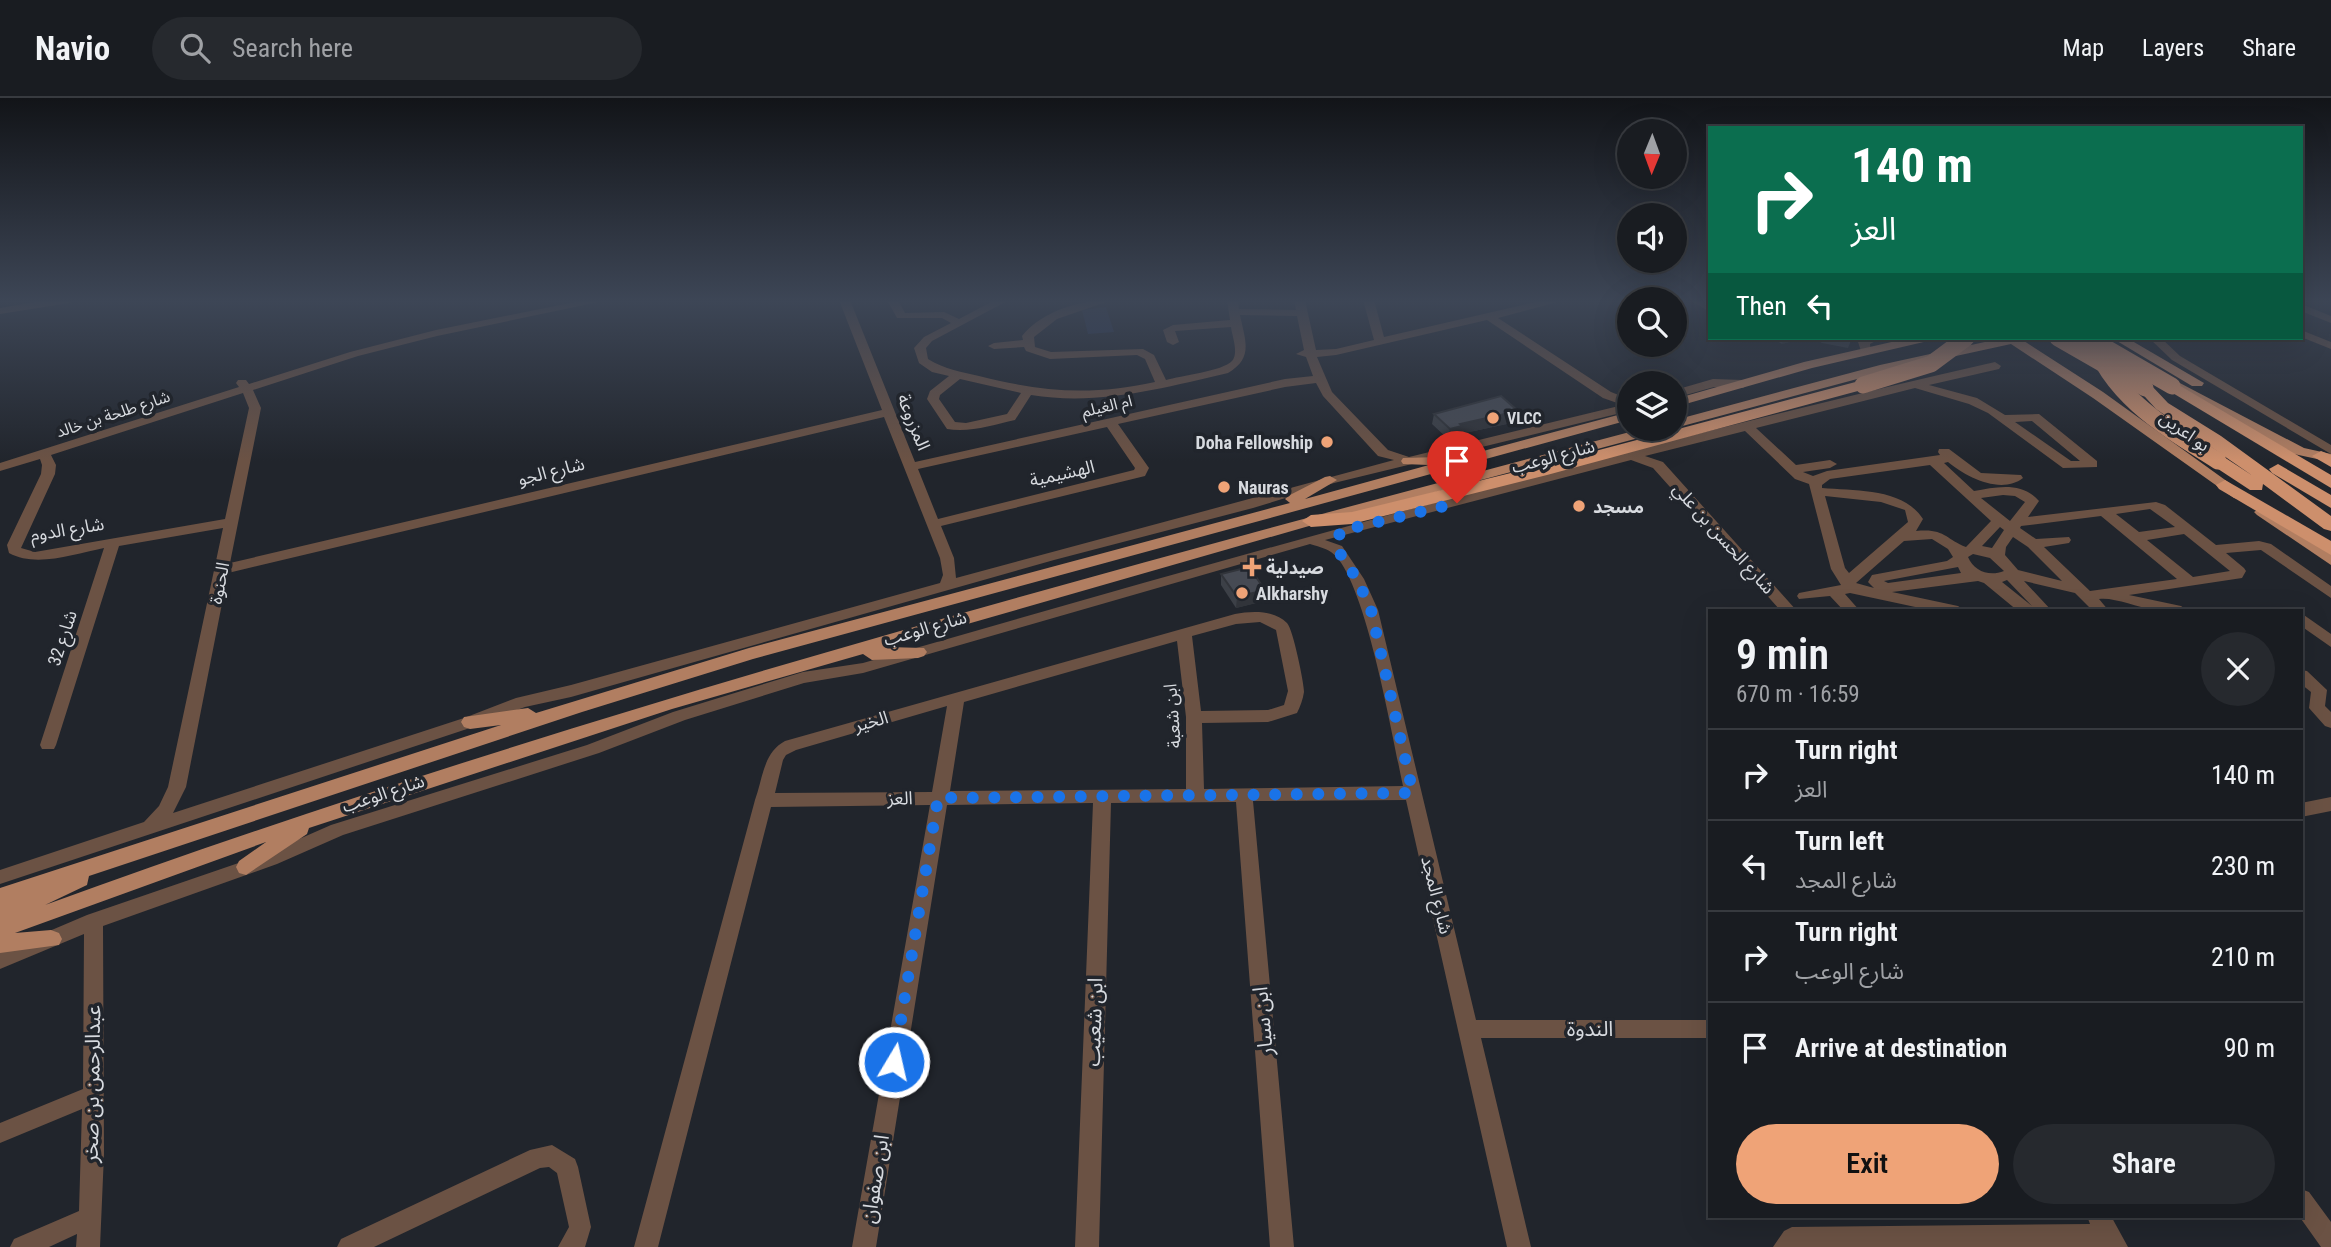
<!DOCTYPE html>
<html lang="en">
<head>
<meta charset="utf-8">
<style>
  :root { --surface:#191c21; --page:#26292e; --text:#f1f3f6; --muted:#9fa1a5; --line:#373a3f; --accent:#efa377 }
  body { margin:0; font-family:"Roboto Condensed","Noto Sans Arabic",sans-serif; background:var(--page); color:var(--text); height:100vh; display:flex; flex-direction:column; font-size:26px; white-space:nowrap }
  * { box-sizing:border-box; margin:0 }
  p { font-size:23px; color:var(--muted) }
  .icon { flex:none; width:38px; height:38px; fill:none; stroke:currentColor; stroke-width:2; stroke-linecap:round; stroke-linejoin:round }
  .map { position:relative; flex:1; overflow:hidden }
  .side { position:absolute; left:1708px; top:511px; width:595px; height:609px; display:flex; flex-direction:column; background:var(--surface); border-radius:0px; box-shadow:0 7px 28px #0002,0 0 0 2px var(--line) }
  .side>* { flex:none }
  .guide { position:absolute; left:1708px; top:28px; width:595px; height:214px; border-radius:0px; box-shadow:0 7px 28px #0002,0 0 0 2px var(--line); background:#0b6e4f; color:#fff; overflow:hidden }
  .needle { width:46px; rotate:181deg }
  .tools { position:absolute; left:1617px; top:21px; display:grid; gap:14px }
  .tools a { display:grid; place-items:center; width:70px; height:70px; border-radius:50%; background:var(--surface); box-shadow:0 7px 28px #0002,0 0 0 2px var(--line); font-size:35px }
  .pin { position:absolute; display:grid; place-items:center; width:60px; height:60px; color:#fff; margin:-72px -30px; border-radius:50% 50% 50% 0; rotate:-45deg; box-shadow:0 0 7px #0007 }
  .pin .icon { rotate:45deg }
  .me { position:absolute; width:77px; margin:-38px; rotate:9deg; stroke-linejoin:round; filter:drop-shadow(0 0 5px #0008) }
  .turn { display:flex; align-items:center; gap:24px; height:147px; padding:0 28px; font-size:32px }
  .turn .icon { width:91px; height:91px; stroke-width:2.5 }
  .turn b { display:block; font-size:49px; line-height:60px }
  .then { display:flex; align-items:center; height:66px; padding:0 28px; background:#0003; gap:14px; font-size:26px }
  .round { display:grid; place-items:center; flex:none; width:74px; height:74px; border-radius:37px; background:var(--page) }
  .headline { display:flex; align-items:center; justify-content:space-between; height:119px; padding:0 28px }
  h1 { font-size:42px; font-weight:600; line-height:52px }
  .action { display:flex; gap:14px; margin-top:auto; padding:14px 28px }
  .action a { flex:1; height:80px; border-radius:42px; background:var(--accent); color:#111; font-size:28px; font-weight:600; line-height:80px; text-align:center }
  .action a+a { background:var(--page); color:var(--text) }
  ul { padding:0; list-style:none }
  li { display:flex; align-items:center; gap:21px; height:91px; padding:0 28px; border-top:2px solid var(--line) }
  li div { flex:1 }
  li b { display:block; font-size:26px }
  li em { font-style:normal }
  header { display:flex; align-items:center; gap:42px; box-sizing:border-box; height:98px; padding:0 35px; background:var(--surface); border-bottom:2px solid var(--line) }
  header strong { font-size:33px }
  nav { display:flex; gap:38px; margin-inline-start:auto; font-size:24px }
  .search { width:490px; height:63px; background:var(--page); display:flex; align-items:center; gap:18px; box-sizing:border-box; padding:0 24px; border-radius:38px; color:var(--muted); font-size:26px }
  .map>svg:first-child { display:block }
</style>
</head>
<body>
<header>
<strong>Navio</strong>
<div class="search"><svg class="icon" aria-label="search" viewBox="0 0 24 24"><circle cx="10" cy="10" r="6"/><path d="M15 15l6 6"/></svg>Search here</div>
<nav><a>Map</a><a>Layers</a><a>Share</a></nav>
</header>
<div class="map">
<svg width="2331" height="1149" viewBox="0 0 2331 1149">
  <rect width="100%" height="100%" fill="#21252c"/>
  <polygon fill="#293553" points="1106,209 1114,234 1088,236 1082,212"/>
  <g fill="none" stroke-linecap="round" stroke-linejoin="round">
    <g fill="#6b5244" fill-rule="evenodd">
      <polygon points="47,202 74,202 69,205 0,216 0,210"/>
      <path d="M585 202H608L437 238 358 258 253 292 261 310 230 465 882 312 839 202H850L915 364 1285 281 1313 278 1306 259 1296 256 1304 252 1297 218 1240 217C1245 242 1254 260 1228 275 1163 290 1099 308 1031 297L1015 322C993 327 969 335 947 331L927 301 930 293 949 278 932 274 919 265 914 250 924 239 951 225 942 220H897L887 202H898L905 215 944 214 959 221 995 202H1009L932 243 926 250 928 261C944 271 961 274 979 278 1042 294 1091 298 1155 284L1145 261 1137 257 1050 261 1026 253 1024 249 994 251 988 248 994 245 1023 242 1022 238C1043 212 1081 202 1112 202L1057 221 1034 239 1035 249 1051 254 1143 251 1154 257 1166 282C1180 278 1223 273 1232 263 1239 255 1232 238 1231 229L1175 233 1179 244 1173 247 1167 244 1163 232 1173 227 1230 222 1227 202H1238L1239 211 1296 212 1294 202H1305L1316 252 1336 251 1374 242 1363 202H1374L1384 239 1545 202H1565L1498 220 1611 294 1629 301V313L1334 385 1253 410 1054 462 571 599 525 609 476 628 0 786V772L144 724 159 708 168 689 223 430 119 448 56 647 54 651H42L40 647 104 450C74 456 36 470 9 455L7 447 41 376 42 367 40 361 0 373V365L239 289 236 285 238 282H246L249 286 350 254 436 232ZM1487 222 1603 300 1623 307 1409 359 1388 352 1332 294 1317 259 1336 257ZM960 281 1021 295 1007 316 966 325 955 324 939 301 940 297ZM1316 285 1323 298 1378 358 1394 362 956 480 954 460 941 428 1145 378 1149 370 1118 326 1285 289ZM243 295 249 310 225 421 35 454 21 450 55 376 56 367 51 357ZM884 319 940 460 943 477 940 485 571 587 516 600 464 620 173 715 186 689 228 475ZM1107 329 1135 370 1134 372 938 421 918 371Z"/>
      <polygon points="1690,202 1703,202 1710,206 1710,214"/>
      <polygon points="2301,206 2331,218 2331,225 2301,213"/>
      <polygon points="2301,232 2331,244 2331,251 2301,239"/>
      <polygon points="1865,240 1881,240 1870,246 1871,255 1867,256 1861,253 1858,244"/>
      <polygon points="2149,240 2161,240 2180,258 2331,347 2331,356 2172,262"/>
      <path d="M1995 264 2001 268 1999 271 1929 287 1977 300 2005 317 2039 316 2097 363V369L2063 370 1988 315 1969 306 1915 290 1756 330 1796 367 1830 362 1837 366 1830 370 1803 374 1813 378 1827 373 1940 357 1938 354 1939 351H1949L1981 375 2021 377 2023 380C2001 397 1966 379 1948 364L1944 365 1974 393C1996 389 2022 383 2039 403L2028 419 2156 404 2165 407 2216 447 2259 443 2271 446 2331 488V500L2261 452 2226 455 2244 470 2246 473 2242 480 2129 497 2181 508 2188 513C2177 513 2165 514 2154 512 2136 509 2114 499 2099 501L2109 513H2093L2075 495 2024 483 2052 513H2036L2034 510 2035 513H2018L1984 485 1978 483 1892 494 1958 508 1965 513H1934L1850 495 1845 496 1860 513H1844L1830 498 1799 501 1797 498 1799 495 1841 487 1831 471 1809 386 1795 381 1745 333 1645 358 1663 364 1797 513H1781L1653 370 1631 362 1325 442 1342 448 1364 481 1378 512 1476 922H1710V940H1481L1531 1149H1507L1406 702 1253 703 1294 1149H1270L1236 704 1111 705 1099 1149H1075L1093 705 947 707 876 1149H852L930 707 771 709 658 1149H634L755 702C763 680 763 655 785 643L1235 516C1252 513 1274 512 1287 525 1293 531 1304 585 1304 594 1303 601 1300 609 1297 615L1268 624 1202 625 1204 691 1403 688C1393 643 1365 476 1331 454 1325 450 1316 448 1310 446L863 575 804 585 685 622 599 655 343 737 277 766 103 828 104 1056 100 1149H76L77 1136 49 1149H10L14 1141 79 1113 82 1011 0 1045V1025L83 991 84 836 0 871V854L87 817 265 756 331 727 587 647 673 614 803 574 863 565C1239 457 1614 351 1995 264ZM2032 323 2080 363H2071L2015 324ZM1930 367 1991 423 1966 449C1945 441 1945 430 1916 433L1923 421C1903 390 1857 393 1822 390V387L1830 381ZM2003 397 2015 398 2025 404 2010 423 1981 400ZM1825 398 1881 404 1905 412 1908 424 1849 475 1845 470ZM2150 411 2175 429 2139 434 2116 416ZM2101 418 2177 481 2090 493 2044 449 2069 445 2071 442 2069 439 2036 441 2020 430 2021 428ZM2000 429 2004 432 1992 450 1982 448ZM2184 436 2230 473 2193 479 2147 442ZM2013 439 2028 449 2062 483 2018 472 2005 457 2006 449ZM1932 441 1948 451 1953 459 1947 463 1872 477 1868 484 1874 490 1856 485 1904 443ZM1973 456 1990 460 2004 473C1989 479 1974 473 1968 459ZM1958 469 1961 475 1888 485 1884 483ZM2007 482 2032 508 2002 484ZM1260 524 1276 532 1288 593 1284 607 1268 612 1201 613 1192 538 1236 526ZM1177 543 1186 619V691L950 693 964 604ZM947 608 932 694 775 695 783 662 786 657 796 652Z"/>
      <polygon points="1713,281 1743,282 1749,286 1743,290 1714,289 1675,300 1675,292"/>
      <polygon points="2301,515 2331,536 2331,549 2301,528"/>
      <polygon points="2301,572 2307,573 2327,592 2325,608 2331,614 2331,630 2325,628 2309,610 2311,594 2301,586"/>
      <polygon points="2331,699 2331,713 2301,719 2301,705"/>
      <polygon points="552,1047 575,1061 578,1069 591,1129 585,1149 558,1149 569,1129 557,1075 549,1069 540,1070 374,1149 337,1149 341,1141 530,1052"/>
      <polygon points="2301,1091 2309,1094 2331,1124 2331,1149 2321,1149 2299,1118 2301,1118"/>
      <polygon points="2087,1118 2111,1118 2128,1149 1773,1149 1784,1133 1792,1129 2090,1126"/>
    </g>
    <g fill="#b17e61" fill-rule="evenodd">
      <polygon points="1909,240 1930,240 1928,243 1812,270 1675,309 1675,301 1804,264"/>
      <polygon points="2003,240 2025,240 2024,243 2103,294 2246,397 2239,401 2234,400 2093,300 2011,246 1887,273 1675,330 1675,322 1880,267"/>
      <polygon points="2112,240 2127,240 2204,285 2202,288 2192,288"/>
      <polygon points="2176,283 2304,350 2331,356 2331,364 2294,356 2171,290 2169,287"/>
      <path d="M1629 314V322L753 561 582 614 89 778 87 787 45 807C567 617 1104 473 1641 331H1663L1661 334 1316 426 887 549 924 550 927 554 924 558 918 560 872 562 863 556 672 611 309 730 307 736 246 777 239 775 236 769 239 763 266 744 15 835 51 832 59 835 62 841 59 847 0 855V808L7 805 0 808V790L501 627 470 631 464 629 461 624 464 619 528 610 536 615 749 550 1290 405 1285 401 1288 398 1325 379 1330 378 1337 382 1305 401 1429 367 1403 366 1401 363 1403 360 1439 359 1446 363Z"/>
      <polygon points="2262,409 2331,455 2331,467 2257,417 2254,414"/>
    </g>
    <g fill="#cd8f6c" fill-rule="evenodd">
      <polygon points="1863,282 1871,287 1869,290 1547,377 1352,426 1311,429 1302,423 1311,417 1352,414 1535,369"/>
      <polygon points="2172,283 2331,377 2331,390 2166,291 2164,288"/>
      <polygon points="2145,285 2151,287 2168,305 2221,338 2331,418 2331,433 2324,431 2263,386 2262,392 2250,392 2212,367 2209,363 2212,359 2224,359 2253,378 2156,311 2137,290"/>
      <polygon points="2321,353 2331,357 2331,369 2312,358"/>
      <polygon points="2278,366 2331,397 2331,410 2272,375 2269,371"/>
      <polygon points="2225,382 2331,443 2331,457 2219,391 2216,387"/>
    </g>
    <g stroke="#cd8f6c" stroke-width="17">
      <polyline points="2058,240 2145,290"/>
      <polyline points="2089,240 2172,288"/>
      <path d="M2092 240C2111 299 2168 331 2218 363"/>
      <polyline points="1863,287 1931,266 1966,240"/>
    </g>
  </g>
  <g fill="#3c4047">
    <polygon points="1772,240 1812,240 1797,242 1797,241 1796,242 1782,246"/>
    <polygon points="1814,240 1852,240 1848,250 1822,245"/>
    <polygon points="1518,313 1516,324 1460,336 1460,339 1448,341 1432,326 1434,316"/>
    <polygon points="1221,476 1265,492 1264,503 1236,510 1221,487"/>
  </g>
  <g fill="#31343a">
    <polygon points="1784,240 1797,240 1796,242 1782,246"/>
    <polygon points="1798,240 1812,240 1797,242"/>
    <polygon points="1518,313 1516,324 1460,336 1460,339 1448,341 1450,331 1460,326"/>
    <polygon points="1265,492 1264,503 1236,510 1237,499"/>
  </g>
  <g fill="#464a53" stroke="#31343a" stroke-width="2">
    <polygon points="1501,298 1518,313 1460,326 1462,328 1450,331 1434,316"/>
    <polygon points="1249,469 1265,492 1237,499 1221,476"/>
  </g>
  <linearGradient id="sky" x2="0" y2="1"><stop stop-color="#121418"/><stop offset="0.56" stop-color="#3d4656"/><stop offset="1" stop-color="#3d4656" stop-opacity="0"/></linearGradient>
  <rect width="2331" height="363" fill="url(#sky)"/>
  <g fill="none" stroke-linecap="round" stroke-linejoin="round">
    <polyline stroke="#1a73e8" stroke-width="12" stroke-dasharray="0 21.6" points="894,964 938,700 1413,695 1371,512 1357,481 1337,451 1340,433 1457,405"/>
  </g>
  <g fill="#efa377" stroke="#21252c" stroke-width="2.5">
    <circle cx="1493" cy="320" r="7"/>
    <circle cx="1327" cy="344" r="7"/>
    <circle cx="1224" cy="389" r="7"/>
    <circle cx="1579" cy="408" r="7"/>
    <path d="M1248.5 458.5h7v7h7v7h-7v7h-7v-7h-7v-7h7z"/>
    <circle cx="1242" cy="495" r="7"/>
  </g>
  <g text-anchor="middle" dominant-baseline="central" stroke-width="7" stroke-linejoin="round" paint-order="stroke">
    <g font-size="16" fill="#d7dadf" stroke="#21252c">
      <text transform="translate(1107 308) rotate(-13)">ام الغيلم</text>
      <text transform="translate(113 316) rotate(-18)">شارع طلحة بن خالد</text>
    </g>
    <g font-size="16" font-weight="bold" fill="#d7dadf" stroke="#21252c" text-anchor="start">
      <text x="1507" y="320">VLCC</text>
    </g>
    <g font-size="18" fill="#d7dadf" stroke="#21252c">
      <text transform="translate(914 324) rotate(68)">المزروعة</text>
      <text transform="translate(2185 333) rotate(35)">بو اعرين</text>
      <text transform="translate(1553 358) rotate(-15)">شارع الوعب</text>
      <text transform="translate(551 373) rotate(-14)">شارع الجو</text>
      <text transform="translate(1062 375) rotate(-13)">الهشيمية</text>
      <text transform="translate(67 431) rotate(-9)">شارع الدوم</text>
      <text transform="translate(1724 440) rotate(48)">شارع الحسن بن علي</text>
      <text transform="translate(219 485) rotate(-79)">الحنوة</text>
      <text transform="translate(925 530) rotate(-16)">شارع الوعب</text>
      <text transform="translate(62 540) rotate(-72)">شارع 32</text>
      <text transform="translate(1172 618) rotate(-94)">ابن شعبة</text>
      <text transform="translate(871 623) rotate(-16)">الخير</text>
      <text transform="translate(383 695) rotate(-18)">شارع الوعب</text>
      <text transform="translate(900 700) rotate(-1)">العز</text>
      <text transform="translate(1437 797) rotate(76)">شارع المجد</text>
    </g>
    <g font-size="18" font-weight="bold" fill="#d7dadf" stroke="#21252c" text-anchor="start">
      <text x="1313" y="344" text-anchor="end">Doha Fellowship</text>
      <text x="1238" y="389">Nauras</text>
      <text x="1593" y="408">مسجد</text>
      <text x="1266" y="469">صيدلية</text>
      <text x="1256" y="495">Alkharshy</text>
    </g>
    <g font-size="21" fill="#d7dadf" stroke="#21252c">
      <text transform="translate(1263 923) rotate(-95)">ابن سيار</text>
      <text transform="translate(1094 924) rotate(-88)">ابن شعيب</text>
      <text x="1590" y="931">الندوة</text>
      <text transform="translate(92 986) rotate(-89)">عبدالرحمن بن صخر</text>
      <text transform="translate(875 1081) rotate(-81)">ابن صفوان</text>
    </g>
  </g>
</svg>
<div class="tools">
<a><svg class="needle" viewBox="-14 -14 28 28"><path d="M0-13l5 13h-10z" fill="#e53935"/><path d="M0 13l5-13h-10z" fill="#9fa1a5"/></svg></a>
<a><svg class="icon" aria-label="sound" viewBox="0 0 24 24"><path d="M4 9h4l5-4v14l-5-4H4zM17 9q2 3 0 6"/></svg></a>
<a><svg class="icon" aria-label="search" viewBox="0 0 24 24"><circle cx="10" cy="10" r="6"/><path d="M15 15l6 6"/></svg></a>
<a><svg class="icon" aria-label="layers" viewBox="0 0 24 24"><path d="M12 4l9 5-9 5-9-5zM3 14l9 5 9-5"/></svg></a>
</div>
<div class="pin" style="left:1457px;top:405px;background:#d93025"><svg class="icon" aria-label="arrive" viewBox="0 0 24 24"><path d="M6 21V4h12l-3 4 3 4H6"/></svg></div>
<svg class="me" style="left:894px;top:964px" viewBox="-20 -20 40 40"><circle r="17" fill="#1a73e8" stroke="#fff" stroke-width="3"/><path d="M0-11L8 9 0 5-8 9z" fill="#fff"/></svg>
<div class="guide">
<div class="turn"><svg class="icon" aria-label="right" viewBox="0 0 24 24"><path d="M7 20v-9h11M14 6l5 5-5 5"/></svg><div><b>140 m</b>العز</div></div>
<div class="then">Then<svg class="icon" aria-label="left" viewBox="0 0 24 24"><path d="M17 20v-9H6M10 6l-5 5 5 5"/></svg></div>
</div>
<section class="side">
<div class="headline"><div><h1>9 min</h1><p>670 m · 16:59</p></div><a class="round"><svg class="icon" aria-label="close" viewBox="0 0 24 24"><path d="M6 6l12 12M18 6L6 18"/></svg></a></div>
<ul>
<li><svg class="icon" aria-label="right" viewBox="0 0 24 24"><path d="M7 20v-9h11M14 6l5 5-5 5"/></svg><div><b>Turn right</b><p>العز</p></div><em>140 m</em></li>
<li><svg class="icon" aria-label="left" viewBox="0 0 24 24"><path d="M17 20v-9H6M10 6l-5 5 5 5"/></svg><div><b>Turn left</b><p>شارع المجد</p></div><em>230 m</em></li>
<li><svg class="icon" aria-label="right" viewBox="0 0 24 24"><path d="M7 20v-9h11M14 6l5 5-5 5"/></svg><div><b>Turn right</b><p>شارع الوعب</p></div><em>210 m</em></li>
<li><svg class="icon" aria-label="arrive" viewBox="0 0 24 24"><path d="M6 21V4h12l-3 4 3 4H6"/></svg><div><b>Arrive at destination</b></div><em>90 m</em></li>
</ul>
<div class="action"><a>Exit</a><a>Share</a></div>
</section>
</div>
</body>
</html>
